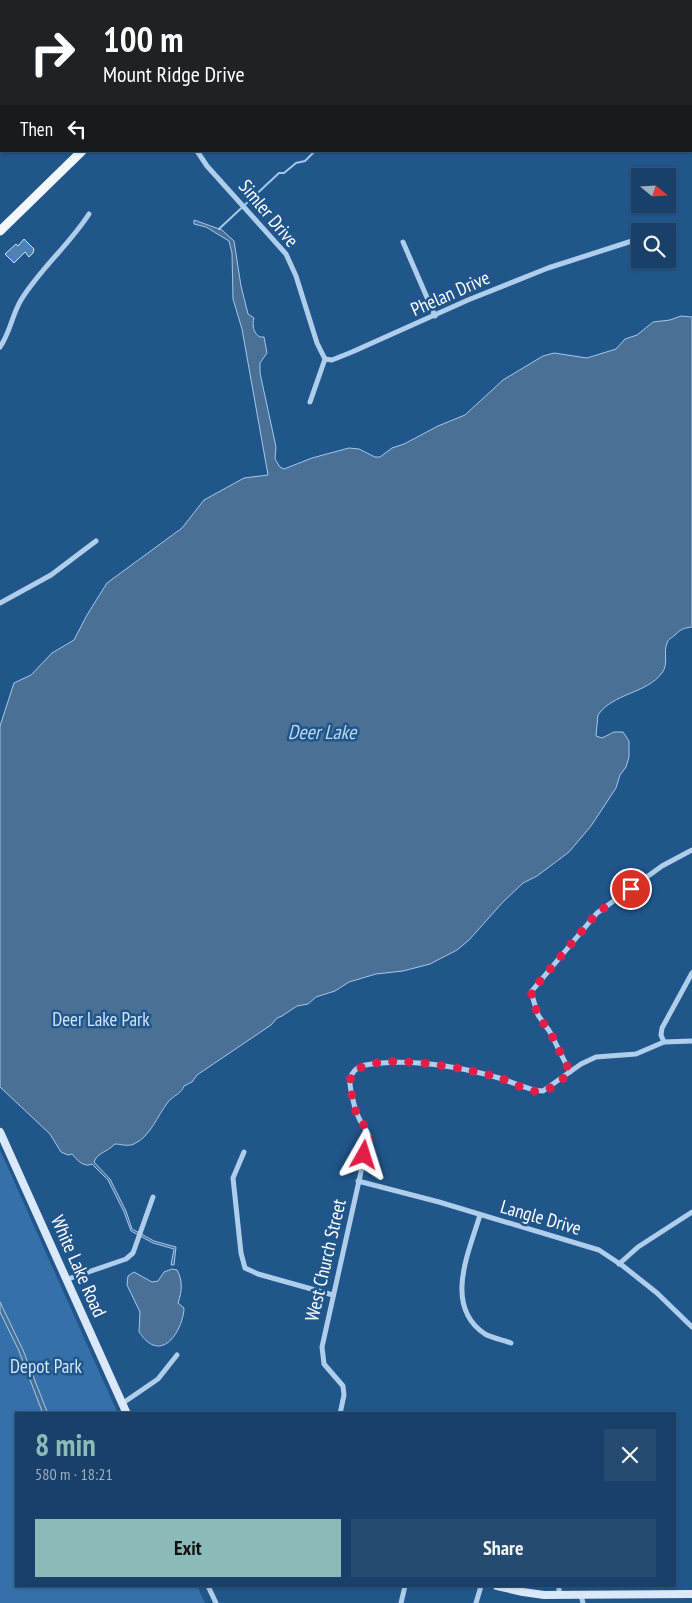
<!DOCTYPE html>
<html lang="en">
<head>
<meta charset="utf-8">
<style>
  :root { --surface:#194068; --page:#264b71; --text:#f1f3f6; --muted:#9fafc0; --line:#37597c; --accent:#8bbbb9 }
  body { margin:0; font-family:"PT Sans Narrow",sans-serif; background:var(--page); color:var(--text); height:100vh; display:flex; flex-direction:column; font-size:19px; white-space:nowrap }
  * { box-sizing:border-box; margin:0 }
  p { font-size:16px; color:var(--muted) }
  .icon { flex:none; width:28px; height:28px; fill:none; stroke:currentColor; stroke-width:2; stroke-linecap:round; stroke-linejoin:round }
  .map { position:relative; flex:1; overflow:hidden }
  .panel { position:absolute; left:15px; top:1412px; width:661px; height:175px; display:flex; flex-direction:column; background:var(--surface); border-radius:0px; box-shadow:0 1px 4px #0004,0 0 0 1px var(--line) }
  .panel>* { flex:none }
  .hud { position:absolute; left:0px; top:0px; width:692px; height:152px; box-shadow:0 1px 4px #0004,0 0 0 1px var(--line); background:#202124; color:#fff; overflow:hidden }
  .needle { width:32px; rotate:108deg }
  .tools { position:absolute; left:631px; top:168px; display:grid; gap:10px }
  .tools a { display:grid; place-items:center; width:45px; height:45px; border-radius:0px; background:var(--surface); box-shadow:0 1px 4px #0004,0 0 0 1px var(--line); font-size:25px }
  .pin { position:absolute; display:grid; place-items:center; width:42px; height:42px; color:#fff; margin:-21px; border:2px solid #fff; border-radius:50%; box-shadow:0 1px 5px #0007 }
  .me { position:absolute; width:55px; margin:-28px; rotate:6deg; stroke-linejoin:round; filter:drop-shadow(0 0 4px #0008) }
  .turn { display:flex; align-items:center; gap:18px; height:105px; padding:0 20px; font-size:22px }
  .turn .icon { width:65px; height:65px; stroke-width:2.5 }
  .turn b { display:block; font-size:35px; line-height:42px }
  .then { display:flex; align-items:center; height:48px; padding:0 20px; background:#0003; gap:10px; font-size:19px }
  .round { display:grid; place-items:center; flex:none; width:52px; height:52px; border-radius:0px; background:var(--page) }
  .overview { display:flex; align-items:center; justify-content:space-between; height:85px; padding:0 20px }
  h1 { font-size:30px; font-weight:700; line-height:38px; color:var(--accent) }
  .primary-button { display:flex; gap:10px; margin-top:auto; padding:10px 20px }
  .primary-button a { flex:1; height:58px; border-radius:0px; background:var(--accent); color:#111; font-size:20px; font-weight:700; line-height:58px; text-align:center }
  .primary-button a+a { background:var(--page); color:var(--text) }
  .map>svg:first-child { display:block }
</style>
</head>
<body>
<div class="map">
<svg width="692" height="1603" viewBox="0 0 692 1603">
  <rect width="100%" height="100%" fill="#21568b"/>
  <polygon fill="#3570a8" points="0,1150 118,1414 16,1414 16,1586 197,1586 205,1603 0,1603"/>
  <g fill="#4b7096" stroke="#a2c9ec">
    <path d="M194 220 222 230 234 241 241 286 248 314 254 318C252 325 253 333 260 337H264L267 353 260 363V373L276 447 275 459 280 467 284 469 312 458 349 448 359 449 375 457H380L392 448 404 444 438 426 465 415 503 380 543 356 554 353 587 358 616 349 625 339 637 335 653 322 670 320 681 316 692 317V627C684 628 681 629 675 635 672 638 668 639 667 643 663 652 669 664 662 673 646 694 613 693 598 715L596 736 602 738 614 732H623L629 741V757L626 767 620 775 616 788 591 826 569 852 537 876 523 883 503 902 469 940 457 950 430 964 403 971 376 974 349 982 335 991 316 997 308 1004 297 1006 282 1016 277 1018 271 1025 197 1075 192 1082 184 1086C182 1093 173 1096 168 1102 157 1116 151 1136 134 1144 127 1147 121 1144 115 1144 107 1152 97 1153 94 1162L110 1179 126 1211 132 1229 154 1241 176 1247 174 1265H171L174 1249 153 1243 131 1231 124 1212 108 1180 92 1164C84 1168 77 1160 72 1154L68 1155 61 1152 50 1134 0 1087V726L14 683 31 675 52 653 74 640 87 615 107 583 182 528 204 500 244 478 268 475 242 329 233 299 232 253 229 241 206 227 194 224Z"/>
    <path d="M172 1269 177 1270C183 1280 182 1292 178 1303L184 1308C184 1322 171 1352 153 1345 146 1342 143 1337 139 1332L140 1312 127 1285 128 1276 134 1272 152 1282 158 1281 164 1272Z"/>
    <polygon points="0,1302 23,1350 48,1414 43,1414 40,1406 19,1351 0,1312"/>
  </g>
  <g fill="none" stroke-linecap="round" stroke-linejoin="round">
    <g stroke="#a2c9ec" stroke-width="2">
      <polyline points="440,0 441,1"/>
      <polyline points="219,229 279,173 284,173 296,163 305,161 315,151"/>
    </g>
  </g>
  <polygon fill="#4e82b4" stroke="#d3e6f8" points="24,239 34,249 33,253 29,257 25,252 14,263 5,254 16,244 18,246"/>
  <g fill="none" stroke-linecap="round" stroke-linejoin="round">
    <g stroke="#aeceeb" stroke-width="5">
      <polyline points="23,0 24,1"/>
      <polyline points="67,0 68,1"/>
      <polyline points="215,0 215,1"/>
      <polyline points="225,0 226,1"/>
      <polyline points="556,0 557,1"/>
      <polyline points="141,1 143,0"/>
      <polyline points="197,151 207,166 286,254 296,276 317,343 325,359"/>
      <polyline points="403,242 435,316"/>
      <path d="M0 347C10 333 12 315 21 300 40 269 69 245 89 214"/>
      <polyline points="325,359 332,360 352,352 468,300 548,268 632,241"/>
      <polyline points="310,402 325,359"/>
      <polyline points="0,603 51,575 96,541"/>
      <polyline points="664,1042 661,1035 662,1028 692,973"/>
      <polyline points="570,1072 550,1032 538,1015 531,992 597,913 662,866 692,850"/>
      <polyline points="244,1152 233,1178 241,1253 245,1268 258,1274 333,1295"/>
      <polyline points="358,1181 439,1202 599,1250 623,1266 657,1293 692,1327"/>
      <path d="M480 1215C469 1252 443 1306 485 1334 492 1338 503 1340 511 1343"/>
      <polyline points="619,1264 638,1247 692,1212"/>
      <polyline points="68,1279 126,1259 133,1253 153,1197"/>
      <polyline points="123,1403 158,1379 177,1355"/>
      <path d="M340 1414 344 1395 343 1386 324 1364 322 1347 369 1136C366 1128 361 1124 358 1116 355 1110 349 1086 350 1079 354 1064 369 1064 382 1063 422 1060 460 1067 499 1078 514 1082 528 1091 543 1091L581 1064 596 1057 636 1054 664 1042 692 1041"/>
      <polyline points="208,1586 216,1603"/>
      <polyline points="559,1586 559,1595"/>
      <polyline points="581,1595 583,1603"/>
      <polyline points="401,1603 405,1586"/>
      <polyline points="476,1603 481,1586"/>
    </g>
    <g stroke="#dae9f9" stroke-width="8">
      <polyline points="0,1132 127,1414"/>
      <polyline points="497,1586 523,1592 544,1595 692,1594"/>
    </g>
    <g stroke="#f3f8fe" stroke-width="9">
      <polyline points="271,1 273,0"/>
      <polyline points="0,231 82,151"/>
    </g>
  </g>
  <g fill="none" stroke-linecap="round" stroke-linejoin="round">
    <path stroke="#e11d48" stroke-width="9" stroke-dasharray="0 16.2" d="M364 1155C366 1149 369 1142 369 1136 369 1128 361 1124 358 1117 355 1110 348 1083 351 1077 365 1046 474 1070 500 1078 512 1082 530 1094 543 1091 552 1089 562 1079 569 1074L570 1072 550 1032 538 1016 531 992 597 913 631 889"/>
  </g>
  <g text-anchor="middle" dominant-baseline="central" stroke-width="5" stroke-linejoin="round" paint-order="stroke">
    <g font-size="19" fill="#fff" stroke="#21568b">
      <text transform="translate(269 213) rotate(50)">Simler Drive</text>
      <text transform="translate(450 293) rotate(-24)">Phelan Drive</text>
      <text transform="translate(541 1217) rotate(16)">Langle Drive</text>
      <text transform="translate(325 1260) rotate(-77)">West Church Street</text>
      <text transform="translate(79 1266) rotate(66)">White Lake Road</text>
    </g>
    <g font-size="19" fill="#d3e6f8" stroke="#21568b">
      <text x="101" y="1019">Deer Lake Park</text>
      <text x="46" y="1366">Depot Park</text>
    </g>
    <g font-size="20" font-style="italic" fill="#bad7f2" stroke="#21568b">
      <text x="322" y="732">Deer Lake</text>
    </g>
  </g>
</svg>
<div class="tools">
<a><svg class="needle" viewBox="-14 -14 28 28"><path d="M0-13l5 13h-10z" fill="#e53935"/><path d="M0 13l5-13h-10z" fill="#9fafc0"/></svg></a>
<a><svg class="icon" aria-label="search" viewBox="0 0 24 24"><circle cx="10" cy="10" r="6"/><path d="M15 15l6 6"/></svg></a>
</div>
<div class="pin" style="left:631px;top:889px;background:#d93025"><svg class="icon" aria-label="arrive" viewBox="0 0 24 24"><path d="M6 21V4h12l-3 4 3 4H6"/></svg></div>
<svg class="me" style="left:364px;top:1155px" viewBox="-20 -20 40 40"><path d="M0-17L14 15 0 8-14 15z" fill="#e11d48" stroke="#fff" stroke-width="4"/></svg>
<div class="hud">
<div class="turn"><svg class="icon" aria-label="right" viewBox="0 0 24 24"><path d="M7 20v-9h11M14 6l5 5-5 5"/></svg><div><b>100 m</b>Mount Ridge Drive</div></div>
<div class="then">Then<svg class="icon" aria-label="left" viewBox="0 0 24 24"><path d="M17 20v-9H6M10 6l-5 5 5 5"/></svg></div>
</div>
<section class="panel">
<div class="overview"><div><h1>8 min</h1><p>580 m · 18:21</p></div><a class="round"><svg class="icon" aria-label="close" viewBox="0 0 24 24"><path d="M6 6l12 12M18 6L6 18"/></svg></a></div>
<div class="primary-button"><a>Exit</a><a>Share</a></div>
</section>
</div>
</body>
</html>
